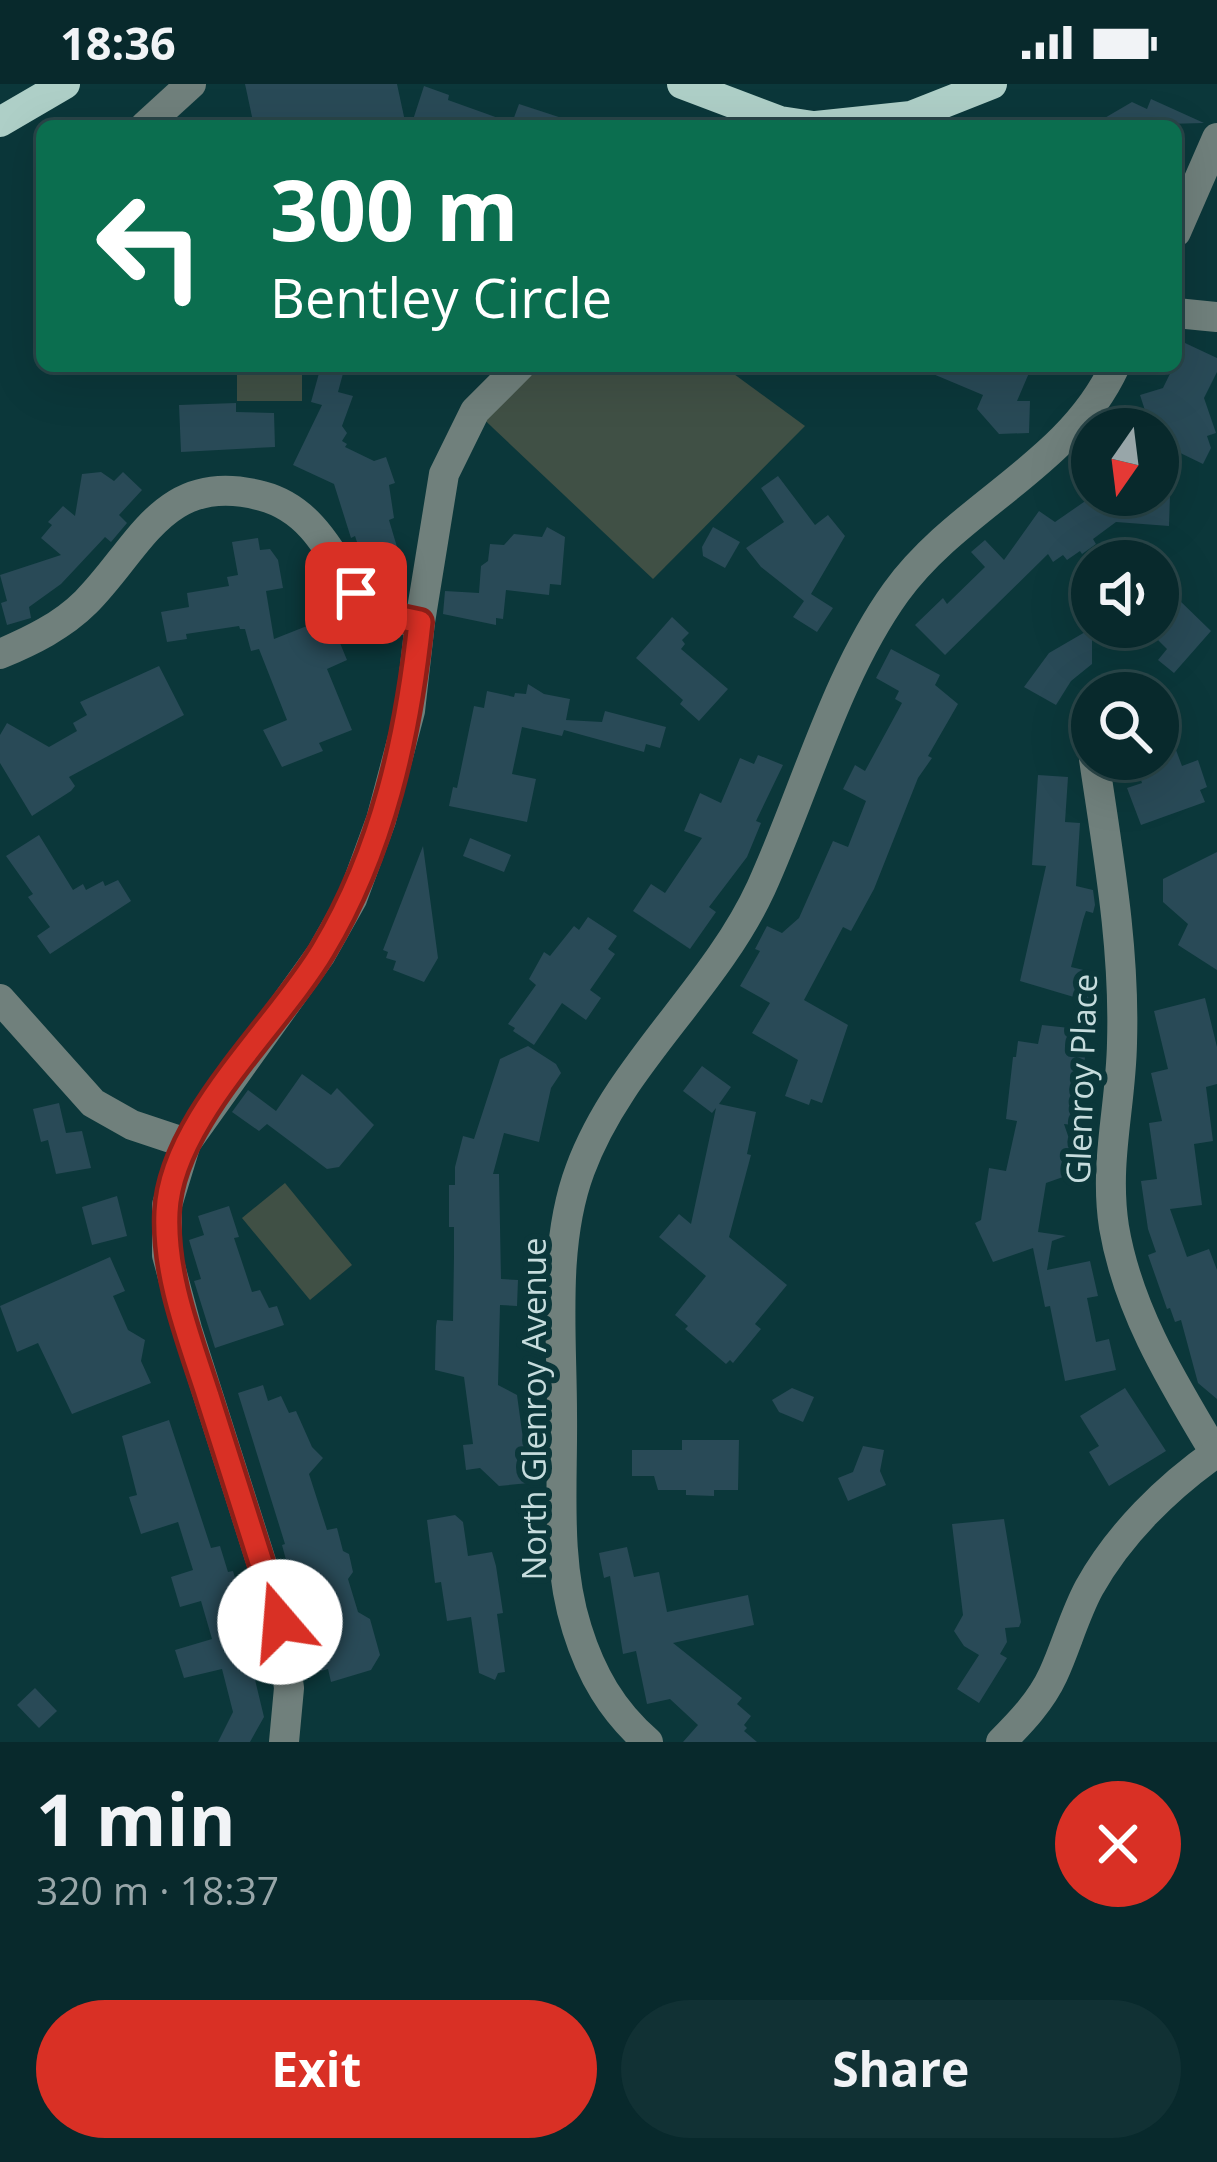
<!DOCTYPE html>
<html lang="en">
<head>
<meta charset="utf-8">
<style>
  :root { --surface:#08292c; --page:#113134; --text:#f1f3f6; --muted:#98a6a9; --line:#294548; --accent:#d93025 }
  body { margin:0; font-family:"Open Sans",sans-serif; background:var(--page); color:var(--text); height:100vh; display:flex; flex-direction:column; font-size:45px; white-space:nowrap }
  * { box-sizing:border-box; margin:0 }
  p { font-size:39px; color:var(--muted) }
  .icon { flex:none; width:66px; height:66px; fill:none; stroke:currentColor; stroke-width:2; stroke-linecap:round; stroke-linejoin:round }
  .map { position:relative; height:1658px; overflow:hidden }
  .details { display:flex; flex-direction:column; background:var(--surface); flex:1 }
  .details>* { flex:none }
  .top-card { position:absolute; left:36px; top:36px; width:1146px; height:252px; border-radius:18px; box-shadow:0 12px 48px #0002,0 0 0 3px var(--line); background:#0b6e4f; color:#fff; overflow:hidden }
  .needle { width:78px; rotate:194deg }
  .buttons { position:absolute; left:1071px; top:324px; display:grid; gap:24px }
  .buttons a { display:grid; place-items:center; width:108px; height:108px; border-radius:50%; background:var(--surface); box-shadow:0 12px 48px #0002,0 0 0 3px var(--line); font-size:60px }
  .pin { position:absolute; display:grid; place-items:center; width:102px; height:102px; color:#fff; margin:-51px; border-radius:24px; box-shadow:0 6px 18px #0006 }
  .me { position:absolute; width:132px; margin:-66px; rotate:342deg; stroke-linejoin:round; filter:drop-shadow(0 0 9px #0008) }
  .turn { display:flex; align-items:center; gap:42px; height:252px; padding:0 36px; font-size:54px }
  .turn .icon { width:156px; height:156px; stroke-width:2.5 }
  .turn b { display:block; font-size:84px; line-height:102px }
  .round { display:grid; place-items:center; flex:none; width:126px; height:126px; border-radius:63px; background:var(--page) }
  .summary { display:flex; align-items:center; justify-content:space-between; height:204px; padding:0 36px }
  h1 { font-size:72px; font-weight:700; line-height:90px }
  .cta { display:flex; gap:24px; margin-top:auto; padding:24px 36px }
  .cta a { flex:1; height:138px; border-radius:72px; background:var(--accent); color:#fff; font-size:48px; font-weight:700; line-height:138px; text-align:center }
  .cta a+a { background:var(--page); color:var(--text) }
  .status { display:flex; justify-content:space-between; align-items:center; height:84px; padding:0 60px; background:var(--surface); direction:ltr }
  .status svg { height:33px; fill:currentColor }
  .map>svg:first-child { display:block }
</style>
</head>
<body>
<div class="status"><b>18:36</b><svg viewBox="0 0 49 12"><path d="M0 12V9h3v3zM5 12V6h3v6zM10 12V3h3v9zM15 12V0h3v12zM26 1h20v11H26zM47 4h2v5h-2z"/></svg></div>
<div class="map">
<svg width="1217" height="1658" viewBox="0 0 1217 1658">
  <rect width="100%" height="100%" fill="#0b373a"/>
  <g fill="#405045">
    <rect x="237" y="282" width="65" height="35"/>
    <polygon points="520,282 723,282 805,342 653,495 475,327"/>
    <polygon points="285,1099 352,1181 310,1216 242,1134"/>
  </g>
  <g fill="#294a57">
    <polygon points="245,0 397,0 406,42 254,42"/>
    <polygon points="424,2 449,11 448,16 512,39 519,20 574,38 574,42 411,42"/>
    <polygon points="1151,15 1204,39 1091,42 1132,18 1147,25"/>
    <polygon points="1185,259 1217,274 1217,288 1204,314 1216,349 1207,352 1211,364 1203,380 1170,364 1158,368 1158,345 1151,345 1140,311 1163,304"/>
    <polygon points="321,282 345,282 338,308 353,312 342,342 347,349 342,357 347,360 345,363 374,377 386,373 395,399 389,401 394,434 389,436 397,463 388,466 391,474 365,482 355,452 351,454 334,400 293,381 322,321 311,318"/>
    <polygon points="914,282 1032,282 1017,317 1030,317 1029,349 999,350 977,325 983,311"/>
    <polygon points="236,319 236,328 274,329 275,363 181,368 179,321"/>
    <polygon points="101,388 114,397 123,388 142,406 119,431 127,439 111,458 105,453 61,500 29,523 31,534 7,541 1,519 7,517 0,491 61,471 41,454 52,441 48,438 63,422 75,432 82,390"/>
    <polygon points="778,392 815,441 828,431 845,452 811,510 833,524 817,548 793,533 804,517 761,483 746,464 784,438 761,404"/>
    <polygon points="1094,411 1170,411 1169,442 1116,438 1093,455 1096,460 1082,470 1080,467 1067,476 1063,471 1053,478 1048,470 945,571 915,541 943,514 947,520 985,483 971,468 985,456 1004,476 1039,427 1055,438"/>
    <polygon points="547,443 565,453 561,501 550,500 549,511 506,506 503,535 496,534 496,541 443,530 445,507 479,509 481,482 488,477 490,460 504,461 514,450 542,453"/>
    <polygon points="713,443 740,458 725,484 703,472 702,463"/>
    <polygon points="258,454 260,466 270,465 278,476 283,504 266,507 274,555 317,538 323,552 335,547 347,576 327,585 352,646 319,659 323,667 282,683 263,646 287,636 259,565 251,567 245,545 240,545 239,542 186,550 187,555 167,558 161,528 189,523 187,509 229,502 227,493 238,491 232,458"/>
    <polygon points="1158,505 1171,518 1176,513 1211,547 1174,589 1158,576 1167,565 1158,556"/>
    <polygon points="672,533 689,549 682,556 685,560 681,565 728,605 699,637 680,620 683,616 636,574"/>
    <polygon points="1092,544 1092,580 1071,597 1056,621 1024,603 1049,569"/>
    <polygon points="891,565 940,591 935,601 958,620 928,672 932,674 918,694 874,805 851,847 843,843 804,916 848,941 822,1019 811,1015 809,1021 785,1012 798,976 752,949 770,919 740,902 760,867 755,865 767,842 782,849 799,834 833,757 848,763 866,717 843,705 855,681 865,687 902,619 895,615 899,607 876,594"/>
    <polygon points="159,582 184,631 69,693 75,702 71,707 32,732 0,679 0,651 7,639 49,663 77,647 73,639 87,631 80,618"/>
    <polygon points="528,600 544,610 570,615 566,636 602,638 605,627 666,643 660,664 646,660 644,668 564,646 562,652 522,643 512,690 536,695 527,738 449,722 453,703 457,704 474,622 484,624 487,607 514,613 515,609 526,610"/>
    <polygon points="1176,666 1182,682 1198,676 1207,703 1200,706 1205,718 1141,741 1127,704 1142,699 1136,681"/>
    <polygon points="758,671 783,681 756,737 761,739 747,773 709,823 716,828 690,865 633,827 651,800 665,809 702,754 684,747 700,709 721,719 740,674 754,680"/>
    <polygon points="1038,691 1068,693 1065,738 1080,739 1076,802 1093,806 1095,821 1093,829 1086,827 1083,836 1071,883 1092,888 1089,897 1099,899 1094,919 1020,897 1046,782 1032,781"/>
    <polygon points="39,751 73,806 83,800 86,806 103,797 105,802 118,796 131,817 50,870 37,852 50,843 28,813 33,810 6,772"/>
    <polygon points="470,754 511,771 504,788 463,772"/>
    <polygon points="423,762 438,874 424,898 393,886 396,877 386,874 388,868 383,866"/>
    <polygon points="1217,768 1217,886 1178,861 1188,840 1163,818 1163,795"/>
    <polygon points="588,833 617,852 608,865 615,870 590,906 601,914 586,936 562,919 534,961 513,947 515,944 508,940 536,901 529,895 544,868 550,872 574,842 579,846"/>
    <polygon points="1205,914 1217,963 1217,1000 1206,1003 1213,1057 1194,1060 1202,1121 1170,1125 1187,1173 1209,1165 1217,1186 1217,1315 1198,1299 1181,1236 1175,1238 1170,1224 1167,1225 1148,1171 1156,1168 1148,1145 1141,1097 1157,1095 1149,1039 1162,1037 1151,989 1168,985 1154,927"/>
    <polygon points="1042,941 1088,946 1081,1008 1086,1009 1082,1042 1064,1040 1080,1087 1046,1099 1038,1148 1066,1152 1052,1157 1047,1186 1090,1177 1098,1212 1087,1214 1096,1258 1109,1255 1116,1286 1065,1297 1050,1222 1045,1223 1033,1164 993,1178 975,1139 981,1136 989,1084 1006,1087 1017,1037 1006,1035 1013,973 1016,973 1018,957 1038,960"/>
    <polygon points="528,962 556,980 561,989 551,1004 539,1058 504,1049 493,1090 499,1090 501,1195 518,1196 517,1222 500,1221 498,1301 517,1311 529,1399 499,1402 480,1384 466,1386 463,1361 473,1360 464,1293 435,1286 436,1242 437,1236 453,1237 454,1172 454,1143 449,1143 449,1101 455,1101 455,1083 463,1052 474,1055 500,975"/>
    <polygon points="702,982 731,1003 719,1020 756,1028 747,1070 751,1071 729,1153 787,1201 755,1240 761,1245 733,1279 730,1276 726,1280 685,1245 688,1242 675,1231 706,1192 659,1153 679,1130 691,1140 716,1024 712,1029 683,1007"/>
    <polygon points="302,990 331,1011 337,1004 374,1041 339,1083 327,1085 267,1040 259,1047 232,1028 248,1006 276,1027"/>
    <polygon points="59,1019 66,1049 82,1047 91,1084 56,1090 48,1056 41,1058 33,1025"/>
    <polygon points="117,1112 127,1152 92,1161 82,1123"/>
    <polygon points="229,1122 239,1153 234,1154 252,1208 260,1206 269,1224 277,1222 284,1241 215,1264 194,1197 201,1195 189,1156 204,1151 198,1132"/>
    <polygon points="110,1173 125,1207 113,1212 128,1246 145,1256 141,1277 151,1299 72,1330 38,1259 17,1268 0,1222"/>
    <polygon points="263,1301 268,1317 281,1312 289,1329 296,1327 312,1363 323,1374 309,1390 327,1446 337,1444 343,1467 349,1470 353,1488 348,1495 358,1528 370,1535 380,1571 371,1586 331,1598 328,1585 321,1587 318,1575 313,1576 282,1461 285,1460 238,1309"/>
    <polygon points="792,1304 814,1313 803,1338 779,1328 772,1316"/>
    <polygon points="1125,1304 1166,1367 1109,1402 1089,1368 1099,1362 1080,1332"/>
    <polygon points="169,1336 211,1464 220,1462 228,1488 233,1487 258,1573 250,1575 264,1633 250,1658 218,1658 233,1628 222,1585 184,1594 175,1566 212,1555 201,1517 180,1523 171,1493 193,1486 178,1438 141,1450 129,1413 137,1411 122,1352"/>
    <polygon points="682,1356 739,1356 738,1406 714,1406 714,1412 686,1411 686,1406 658,1406 654,1392 632,1392 632,1366 682,1366"/>
    <polygon points="863,1362 884,1366 880,1387 886,1401 848,1417 838,1394 853,1388"/>
    <polygon points="455,1431 463,1438 468,1472 492,1468 496,1482 503,1529 497,1530 505,1588 498,1589 495,1596 479,1589 471,1533 447,1537 441,1498 435,1499 427,1436"/>
    <polygon points="1004,1435 1021,1538 1019,1543 1005,1544 1007,1558 1000,1570 1007,1574 979,1619 957,1605 979,1571 964,1562 954,1547 963,1531 952,1440"/>
    <polygon points="627,1463 634,1493 659,1488 667,1528 748,1511 754,1541 673,1559 742,1614 737,1620 751,1632 744,1641 747,1644 744,1647 757,1658 683,1658 698,1641 670,1615 647,1620 636,1567 623,1570 610,1492 604,1494 599,1469"/>
    <polygon points="35,1604 57,1627 39,1644 17,1621"/>
  </g>
  <g fill="none" stroke-linecap="round" stroke-linejoin="round">
    <g stroke="#70807c" stroke-width="30">
      <polyline points="145,42 191,0"/>
      <polyline points="1176,148 1217,54"/>
      <polyline points="1176,229 1217,233"/>
      <path d="M0 570C31 557 62 542 86 518 140 464 164 385 262 412 308 424 328 463 351 501 356 509 365 524 374 529 386 535 406 535 420 538"/>
      <path d="M1094 675C1108 770 1125 863 1122 959 1121 1022 1104 1078 1114 1143 1128 1226 1172 1297 1215 1369"/>
      <polyline points="0,915 93,1019 132,1041 186,1059"/>
      <polyline points="284,1658 289,1604 280,1537 187,1245 167,1171 167,1121 186,1059 321,870 352,815 381,736 410,627 420,538 444,390 475,327 520,282"/>
      <path d="M648 1658C612 1627 591 1590 577 1545 555 1476 563 1401 562 1329 562 1251 552 1161 580 1086 619 980 714 906 761 804 804 710 836 591 896 508 959 421 1069 382 1115 282"/>
      <path d="M1001 1658C1021 1638 1041 1617 1053 1591 1066 1563 1074 1532 1089 1504 1119 1450 1167 1403 1217 1368"/>
    </g>
    <g stroke="#aecfc7" stroke-width="30">
      <polyline points="682,0 780,37 813,42"/>
      <polyline points="0,38 65,0"/>
      <polyline points="816,42 911,32 992,0"/>
    </g>
  </g>
  <g fill="none" stroke-linecap="round" stroke-linejoin="round">
    <defs>
      <path id="route" d="M280 1538C256 1462 232 1387 208 1312 189 1253 164 1191 167 1128 171 1036 278 942 323 866 383 766 408 652 420 538L373 528 356 509"/>
    </defs>
    <use href="#route" stroke="#8d1f18" stroke-width="30"/>
    <use href="#route" stroke="#d93025" stroke-width="21"/>
  </g>
  <g text-anchor="middle" dominant-baseline="central" stroke-width="12" stroke-linejoin="round" paint-order="stroke">
    <g font-size="33" fill="#c6dcdd" stroke="#0b373a">
      <text transform="translate(1081 995) rotate(-88)">Glenroy Place</text>
      <text transform="translate(533 1325) rotate(-90)">North Glenroy Avenue</text>
    </g>
  </g>
</svg>
<div class="buttons">
<a><svg class="needle" viewBox="-14 -14 28 28"><path d="M0-13l5 13h-10z" fill="#e53935"/><path d="M0 13l5-13h-10z" fill="#98a6a9"/></svg></a>
<a><svg class="icon" aria-label="sound" viewBox="0 0 24 24"><path d="M4 9h4l5-4v14l-5-4H4zM17 9q2 3 0 6"/></svg></a>
<a><svg class="icon" aria-label="search" viewBox="0 0 24 24"><circle cx="10" cy="10" r="6"/><path d="M15 15l6 6"/></svg></a>
</div>
<div class="pin" style="left:356px;top:509px;background:#d93025"><svg class="icon" aria-label="arrive" viewBox="0 0 24 24"><path d="M6 21V4h12l-3 4 3 4H6"/></svg></div>
<svg class="me" style="left:280px;top:1538px" viewBox="-20 -20 40 40"><circle r="19" fill="#fff"/><path d="M0-13L10 11 0 6-10 11z" fill="#d93025"/></svg>
<div class="top-card">
<div class="turn"><svg class="icon" aria-label="left" viewBox="0 0 24 24"><path d="M17 20v-9H6M10 6l-5 5 5 5"/></svg><div><b>300 m</b>Bentley Circle</div></div>
</div>
</div>
<section class="details">
<div class="summary"><div><h1>1 min</h1><p>320 m · 18:37</p></div><a class="round" style="background:#d93025;color:#fff"><svg class="icon" aria-label="close" viewBox="0 0 24 24"><path d="M6 6l12 12M18 6L6 18"/></svg></a></div>
<div class="cta"><a>Exit</a><a>Share</a></div>
</section>
</body>
</html>
